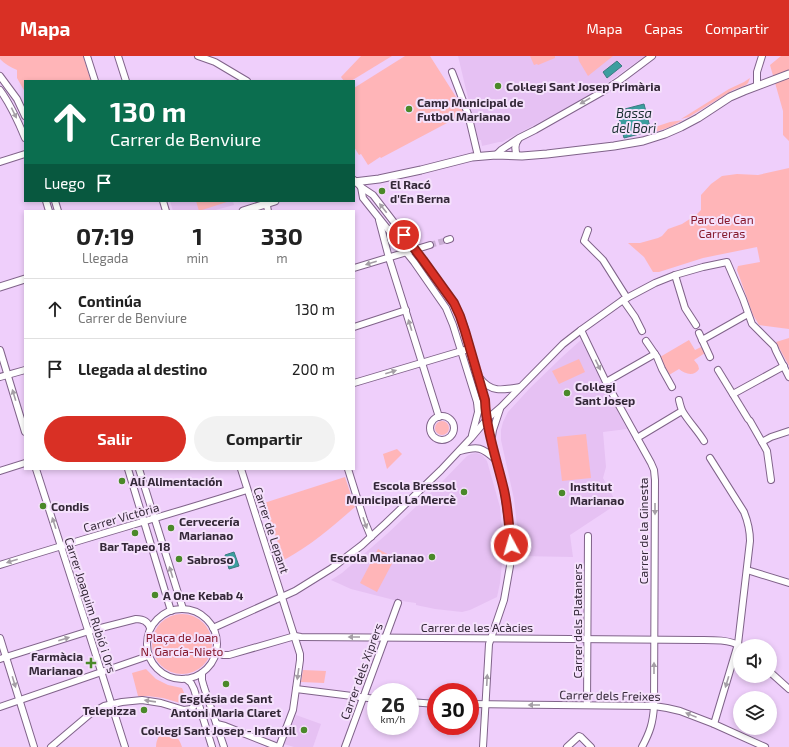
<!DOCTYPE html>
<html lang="es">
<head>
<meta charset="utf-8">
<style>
  :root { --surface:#fff; --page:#f2f2f2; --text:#222; --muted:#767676; --line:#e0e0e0; --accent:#d93025 }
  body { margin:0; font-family:"Exo 2",sans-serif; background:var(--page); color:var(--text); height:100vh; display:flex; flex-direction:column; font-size:15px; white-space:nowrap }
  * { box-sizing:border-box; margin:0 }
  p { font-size:13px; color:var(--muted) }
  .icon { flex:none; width:22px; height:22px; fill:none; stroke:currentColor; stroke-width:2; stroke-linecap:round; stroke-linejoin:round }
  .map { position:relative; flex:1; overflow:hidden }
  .panel { position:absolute; left:24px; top:154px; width:331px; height:260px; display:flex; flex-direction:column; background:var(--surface); border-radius:0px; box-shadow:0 2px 6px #0003 }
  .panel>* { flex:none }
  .banner { position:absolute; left:24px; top:24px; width:331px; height:122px; border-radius:0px; box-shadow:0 2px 6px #0003; background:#0b6e4f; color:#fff; overflow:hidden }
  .buttons { position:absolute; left:733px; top:583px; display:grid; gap:8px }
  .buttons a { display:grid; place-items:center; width:44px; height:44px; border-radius:50%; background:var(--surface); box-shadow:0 2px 6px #0003; font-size:20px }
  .speed { position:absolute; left:367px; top:627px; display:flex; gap:8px; font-size:20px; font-weight:700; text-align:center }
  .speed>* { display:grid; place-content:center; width:52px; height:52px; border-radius:50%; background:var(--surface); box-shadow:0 2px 6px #0003; line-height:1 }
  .speed small { font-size:10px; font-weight:400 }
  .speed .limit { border:6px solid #d22; background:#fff; color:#111 }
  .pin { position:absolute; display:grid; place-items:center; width:34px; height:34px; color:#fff; margin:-17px; border:2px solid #fff; border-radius:50%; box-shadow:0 1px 4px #0007 }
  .me { position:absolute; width:44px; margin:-22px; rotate:354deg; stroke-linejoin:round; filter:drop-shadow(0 0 3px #0008) }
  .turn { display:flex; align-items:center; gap:14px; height:84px; padding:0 20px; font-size:18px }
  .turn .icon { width:52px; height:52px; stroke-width:2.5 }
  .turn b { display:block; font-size:28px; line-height:34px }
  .then { display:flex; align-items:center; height:38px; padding:0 20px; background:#0003; gap:8px; font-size:15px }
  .eta { display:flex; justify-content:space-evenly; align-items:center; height:68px; text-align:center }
  .eta b { font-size:24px; font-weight:700; line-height:28px }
  .cta { display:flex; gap:8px; margin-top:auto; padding:8px 20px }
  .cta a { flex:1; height:46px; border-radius:24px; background:var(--accent); color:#fff; font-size:16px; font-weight:700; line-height:46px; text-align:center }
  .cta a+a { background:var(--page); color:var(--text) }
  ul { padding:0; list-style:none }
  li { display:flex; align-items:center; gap:12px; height:60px; padding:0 20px; border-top:1px solid var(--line) }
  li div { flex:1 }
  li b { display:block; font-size:15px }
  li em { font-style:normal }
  header { display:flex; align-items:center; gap:24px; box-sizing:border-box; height:56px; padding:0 20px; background:var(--accent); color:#fff }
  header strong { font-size:19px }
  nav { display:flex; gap:22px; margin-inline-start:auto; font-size:14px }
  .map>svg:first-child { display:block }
</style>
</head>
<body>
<header>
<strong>Mapa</strong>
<nav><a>Mapa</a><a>Capas</a><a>Compartir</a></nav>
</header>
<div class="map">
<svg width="789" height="691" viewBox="0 0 789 691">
  <rect width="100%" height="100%" fill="#efcffb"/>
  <g fill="#e6c1f3">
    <polygon points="458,0 645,0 590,39 559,56 502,86 499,86 482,90 481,84 478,84"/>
    <polygon points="170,145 233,145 234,149 212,155 173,155"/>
    <polygon points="581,284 610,341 627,373 603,376 606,411 603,422 617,448 570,479 573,501 518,500 517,469 514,443 501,384 501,374 503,366 508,356 530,332 562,301"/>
    <polygon points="476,397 482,399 487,405 500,451 503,483 502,507 500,527 497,541 470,554 462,556 435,553 416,549 416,547 394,544 351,533 331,524 342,517 387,478 440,428 467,400 471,398"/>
    <polygon points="296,659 321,668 313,691 294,691 284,688"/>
  </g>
  <g fill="#ffb5b8">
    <path d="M0 0H83L91 25H25V36L17 22V14C10 11 5 8 0 3Z"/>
    <polygon points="361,0 392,0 351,25 344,25 341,21"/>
    <polygon points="405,0 430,0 465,55 463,56 464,58 381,102 380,101 368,109 361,98 359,99 354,91 354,32"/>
    <polygon points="530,0 555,0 555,2 538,9 537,8 534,9"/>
    <polygon points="578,0 613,0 588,20 579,5"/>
    <polygon points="781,0 789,0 789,85 783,79 783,55 770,9"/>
    <polygon points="750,22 748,27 746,29 733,34 689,61 681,63 729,33 744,26"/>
    <polygon points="683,64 670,71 655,76 655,71 670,66"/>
    <polygon points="789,112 789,273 759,269 753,259 737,214 738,210 760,206 757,191 703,202 659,216 653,216 644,201 628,187 640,187 658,182 662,180 668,173 682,168 696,159 701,154 701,139 711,128 722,120 737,118 758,119"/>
    <polygon points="196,145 230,145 199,155"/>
    <polygon points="789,282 789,310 776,286"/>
    <path d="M689 284 695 294 701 291 705 297 694 304 698 309 699 313C694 321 685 318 679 313L669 319 660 301Z"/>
    <polygon points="579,303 585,316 559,328 552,315"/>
    <circle cx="442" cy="372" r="7"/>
    <polygon points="586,378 591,422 562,425 557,381"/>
    <polygon points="397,393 402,398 387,413 383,398"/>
    <path d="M345 421 355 451C332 471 310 490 284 504L264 447Z"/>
    <polygon points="378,493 395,502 377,536 360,527"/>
    <circle cx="182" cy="588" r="30"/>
    <polygon points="146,613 156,623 168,629 182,632 185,639 184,644 180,647 163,642 147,640 138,640 132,617"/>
    <polygon points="303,614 326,615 324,627 301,626"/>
    <path d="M165 675C175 677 179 682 182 691H156C156 684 159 678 165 675Z"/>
  </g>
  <g fill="#3c9e9f" stroke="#3a7b80">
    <polygon points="617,5 622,10 607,22 603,16"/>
    <polygon points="644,48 651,75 624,82 617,55"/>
    <polygon points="234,496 239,510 229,513 225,499"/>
  </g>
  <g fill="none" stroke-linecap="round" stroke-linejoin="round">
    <polyline stroke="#caaed4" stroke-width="6" stroke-dasharray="6 3" stroke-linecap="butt" points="430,189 447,184"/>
    <defs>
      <g id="minor">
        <polyline points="87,0 95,25"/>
        <polyline points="118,0 126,25"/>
        <polyline points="198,0 215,6 247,25"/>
        <polyline points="452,16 468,58 478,100"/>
        <polyline points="0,20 17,43 25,60"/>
        <polyline points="757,30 757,16 762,0"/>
        <path d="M0 34C11 49 18 65 25 82"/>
        <polyline points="496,99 501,94 519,82 535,74 602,36 620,24 652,0"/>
        <path d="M517 100C515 94 514 89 518 84"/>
        <polyline points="0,106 25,98"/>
        <polyline points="354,124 361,131 373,139 423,204 454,247 464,270 485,344 485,356 496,404 504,434 511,489 510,510 504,544 489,588 483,691"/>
        <polyline points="361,131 363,142 414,206 446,252 453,269 477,346 485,356"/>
        <polyline points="46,145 49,155"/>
        <polyline points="55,145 58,155"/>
        <polyline points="163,145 166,155"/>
        <polyline points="266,145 268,155"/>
        <polyline points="379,164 389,202 439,361"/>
        <polyline points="588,174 584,185 603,204 627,242"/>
        <polyline points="447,184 450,183"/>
        <polyline points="354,212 430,189"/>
        <polyline points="675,219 685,252 696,269"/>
        <polyline points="623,244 635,261 642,275"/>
        <polyline points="354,271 406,254"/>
        <path d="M581 274 606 326 651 407 654 414 655 424 654 650C653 667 650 676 642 691"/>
        <polyline points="699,277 710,301"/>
        <polyline points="702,284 748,258"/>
        <polyline points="646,285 657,301 662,313 672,331"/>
        <polyline points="0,294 25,376"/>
        <polyline points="718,314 748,363"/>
        <polyline points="0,321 25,314"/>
        <path d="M480 322C491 337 503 334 520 331"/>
        <polyline points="606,326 655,298"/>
        <polyline points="354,327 465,294"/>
        <polyline points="733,338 784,310"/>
        <path d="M679 344C680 348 681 353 683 356 689 366 698 375 704 385"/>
        <circle cx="442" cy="372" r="12"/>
        <polyline points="750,365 762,386 767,395 771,424"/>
        <polyline points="472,379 478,356 477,346"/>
        <polyline points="492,380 493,374 500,353"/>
        <polyline points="637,382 682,355"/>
        <polyline points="762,386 771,381 789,375"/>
        <path d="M460 395C478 390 482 391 496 404"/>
        <path d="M710 402 744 456C748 466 750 474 750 485L738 588 714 668"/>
        <path d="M36 413C66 506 96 598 125 691"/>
        <polyline points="128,413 171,555"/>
        <polyline points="139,413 183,553"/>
        <polyline points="241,413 300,598 300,604 293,654 279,691"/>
        <polyline points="348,413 364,464 371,481"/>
        <polyline points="0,415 25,407"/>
        <path d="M0 509C82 483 165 460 247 434"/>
        <polyline points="747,514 789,527"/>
        <circle cx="182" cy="588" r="35"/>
        <polyline points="213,572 295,535 332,512 362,489 386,467 441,414 471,382 487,363 501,351 563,288 581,274 623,244 655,227 675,219 703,211 727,206 743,243 752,268 774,290 776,295 789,321"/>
        <polyline points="0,582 34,691"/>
        <path d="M216 595 223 599H229L295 580 301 581 696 584C709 584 729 583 740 590"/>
        <path d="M0 603 89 575 136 563C142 563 148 565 150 572"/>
        <polyline points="770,616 789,633"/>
        <polyline points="202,617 202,624 204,631 224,691"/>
        <polyline points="186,623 191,627 194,633 212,691"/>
        <polyline points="296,633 376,643"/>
        <polyline points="410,646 436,648"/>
        <polyline points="470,648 654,650 667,652 680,655 714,668 765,691"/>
        <polyline points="587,649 588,480"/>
        <polyline points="0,651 148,600"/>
        <polyline points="217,668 225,670 278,691"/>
        <polyline points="51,691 90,658 104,650 122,646 142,644 161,647 184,654 191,653 194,650 198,645"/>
        <polyline points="345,691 398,547"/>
        <polyline points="567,691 579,680 581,681 591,691"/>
      </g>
      <g id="tertiary">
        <polyline points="354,126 379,123 421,114 472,101 496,99 522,100 547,98 614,90 643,85 665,78 681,71 698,62 730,41 744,35 789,18"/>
        <polyline points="243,155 275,145"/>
        <polyline points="0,231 25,223"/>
      </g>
    </defs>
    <use href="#minor" stroke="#80638a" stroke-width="8"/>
    <use href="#tertiary" stroke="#80638a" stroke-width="9"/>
    <use href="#minor" stroke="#fff" stroke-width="6"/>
    <use href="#tertiary" stroke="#fff" stroke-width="7"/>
  </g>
  <defs><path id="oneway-solid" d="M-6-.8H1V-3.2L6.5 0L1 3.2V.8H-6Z"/></defs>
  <g fill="#a49ea5">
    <use href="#oneway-solid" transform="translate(585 45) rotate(150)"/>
    <use href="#oneway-solid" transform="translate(14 57) rotate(64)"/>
    <use href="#oneway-solid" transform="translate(383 152) rotate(-128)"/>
    <use href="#oneway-solid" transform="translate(371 207) rotate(163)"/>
    <use href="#oneway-solid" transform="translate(410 269) rotate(-107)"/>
    <use href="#oneway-solid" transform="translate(598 309) rotate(64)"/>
    <use href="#oneway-solid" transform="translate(391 316) rotate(-17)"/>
    <use href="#oneway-solid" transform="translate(14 339) rotate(-107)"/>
    <use href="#oneway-solid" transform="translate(655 453) rotate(90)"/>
    <use href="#oneway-solid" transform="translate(54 467) rotate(-108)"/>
    <use href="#oneway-solid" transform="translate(365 467) rotate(71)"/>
    <use href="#oneway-solid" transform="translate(12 505) rotate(162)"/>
    <use href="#oneway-solid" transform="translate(171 516) rotate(-107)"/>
    <use href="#oneway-solid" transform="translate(354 581) rotate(180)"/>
    <use href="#oneway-solid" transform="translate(64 583) rotate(-17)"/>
    <use href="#oneway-solid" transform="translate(654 612) rotate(-90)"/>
    <use href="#oneway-solid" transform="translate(298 618) rotate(98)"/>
    <use href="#oneway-solid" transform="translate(487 624) rotate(-87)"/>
    <use href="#oneway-solid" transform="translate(14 626) rotate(73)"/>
    <use href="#oneway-solid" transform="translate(727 626) rotate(107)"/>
    <use href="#oneway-solid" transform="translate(150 645) rotate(-172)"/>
    <use href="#oneway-solid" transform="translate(534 649) rotate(-180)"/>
    <use href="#oneway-solid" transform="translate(691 659) rotate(-158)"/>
  </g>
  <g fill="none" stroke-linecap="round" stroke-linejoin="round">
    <defs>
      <path id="route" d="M404 179 423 204 454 247 460 260 465 275 485 344C486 374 497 404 504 434 508 452 509 470 511 489"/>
    </defs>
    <use href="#route" stroke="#8d1f18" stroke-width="10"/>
    <use href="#route" stroke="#d93025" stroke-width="7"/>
  </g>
  <g fill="#4a8929" stroke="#f5e1fc" stroke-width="1.5">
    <circle cx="498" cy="30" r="4"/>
    <circle cx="409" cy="53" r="4"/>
    <circle cx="382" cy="135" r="4"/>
    <circle cx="567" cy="337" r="4"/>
    <circle cx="122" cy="425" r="4"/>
    <circle cx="464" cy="436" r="4"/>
    <circle cx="562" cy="437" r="4"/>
    <circle cx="43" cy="450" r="4"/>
    <circle cx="171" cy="472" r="4"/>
    <circle cx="135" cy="477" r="4"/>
    <circle cx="432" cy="501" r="4"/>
    <circle cx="179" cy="503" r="4"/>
    <circle cx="155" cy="539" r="4"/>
    <path d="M89 601h4v4h4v4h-4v4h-4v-4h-4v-4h4z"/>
    <circle cx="226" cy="628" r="4"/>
    <circle cx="144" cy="654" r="4"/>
    <circle cx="304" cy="674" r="4"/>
  </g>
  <g text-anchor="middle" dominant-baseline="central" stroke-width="4" stroke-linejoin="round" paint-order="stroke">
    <g font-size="12" font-weight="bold" fill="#342838" stroke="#f5e1fc" text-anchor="start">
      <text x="506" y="30">Col·legi Sant Josep Primària</text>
      <text x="417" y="46">Camp Municipal de<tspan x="417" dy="14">Futbol Marianao</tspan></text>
      <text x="390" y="128">El Racó<tspan x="390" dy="14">d'En Berna</tspan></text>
      <text x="575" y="330">Col·legi<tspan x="575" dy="14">Sant Josep</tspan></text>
      <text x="130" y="425">Alí Alimentación</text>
      <text x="456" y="429" text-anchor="end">Escola Bressol<tspan x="456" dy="14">Municipal La Mercè</tspan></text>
      <text x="570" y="430">Institut<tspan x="570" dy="14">Marianao</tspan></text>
      <text x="51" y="450">Condis</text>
      <text x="179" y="465">Cervecería<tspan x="179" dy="14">Marianao</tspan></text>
      <text x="135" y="490" text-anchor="middle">Bar Tapeo 18</text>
      <text x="424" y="501" text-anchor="end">Escola Marianao</text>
      <text x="187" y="503">Sabroso</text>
      <text x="163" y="539">A One Kebab 4</text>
      <text x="83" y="600" text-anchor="end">Farmàcia<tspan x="83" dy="14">Marianao</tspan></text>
      <text x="226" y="642" text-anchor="middle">Església de Sant<tspan x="226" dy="14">Antoni Maria Claret</tspan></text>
      <text x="136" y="654" text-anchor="end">Telepizza</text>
      <text x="296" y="674" text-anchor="end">Col·legi Sant Josep - Infantil</text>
    </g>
    <g font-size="12" fill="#85192d" stroke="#f5e1fc">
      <text x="722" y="163">Parc de Can<tspan x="722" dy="14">Carreras</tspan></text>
      <text x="182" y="581">Plaça de Joan<tspan x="182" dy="14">N. García-Nieto</tspan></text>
    </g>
    <g font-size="12" fill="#342838" stroke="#f5e1fc">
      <text transform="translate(121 461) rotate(-16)">Carrer Victòria</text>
      <text transform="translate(272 474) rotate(72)">Carrer de Lepant</text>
      <text transform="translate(643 475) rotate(-90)">Carrer de la Ginesta</text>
      <text transform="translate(91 549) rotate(72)">Carrer Joaquim Rubió i Ors</text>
      <text transform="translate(577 565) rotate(-90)">Carrer dels Plataners</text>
      <text x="477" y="571">Carrer de les Acàcies</text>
      <text transform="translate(361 615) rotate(-70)">Carrer dels Xiprers</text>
      <text transform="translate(610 639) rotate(1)">Carrer dels Freixes</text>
    </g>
    <g font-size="13" font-style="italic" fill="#192f30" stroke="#f5e1fc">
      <text x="634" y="57">Bassa<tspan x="634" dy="15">del Bori</tspan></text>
    </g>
  </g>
</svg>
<div class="buttons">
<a><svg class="icon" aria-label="sound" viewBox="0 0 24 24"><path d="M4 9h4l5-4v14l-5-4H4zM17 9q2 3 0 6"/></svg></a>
<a><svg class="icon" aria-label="layers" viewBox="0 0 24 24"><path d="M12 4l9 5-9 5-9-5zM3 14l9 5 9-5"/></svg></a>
</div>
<div class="speed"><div>26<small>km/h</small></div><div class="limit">30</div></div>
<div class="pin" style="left:404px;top:179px;background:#d93025"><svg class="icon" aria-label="arrive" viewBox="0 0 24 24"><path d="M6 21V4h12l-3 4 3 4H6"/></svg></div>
<svg class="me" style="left:511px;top:489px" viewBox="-20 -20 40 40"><circle r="17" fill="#d93025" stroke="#fff" stroke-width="3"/><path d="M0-11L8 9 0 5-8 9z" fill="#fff"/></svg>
<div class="banner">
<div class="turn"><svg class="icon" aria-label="ahead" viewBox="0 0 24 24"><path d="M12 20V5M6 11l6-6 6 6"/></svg><div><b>130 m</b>Carrer de Benviure</div></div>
<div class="then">Luego<svg class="icon" aria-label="arrive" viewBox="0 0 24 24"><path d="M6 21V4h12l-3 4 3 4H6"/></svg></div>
</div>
<section class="panel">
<div class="eta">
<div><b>07:19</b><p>Llegada</p></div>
<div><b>1</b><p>min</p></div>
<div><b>330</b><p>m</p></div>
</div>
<ul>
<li><svg class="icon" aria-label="ahead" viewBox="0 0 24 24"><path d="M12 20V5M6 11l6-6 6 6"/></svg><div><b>Continúa</b><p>Carrer de Benviure</p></div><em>130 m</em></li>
<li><svg class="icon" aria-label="arrive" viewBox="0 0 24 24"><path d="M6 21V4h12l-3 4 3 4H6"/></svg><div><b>Llegada al destino</b></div><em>200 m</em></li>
</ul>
<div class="cta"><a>Salir</a><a>Compartir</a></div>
</section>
</div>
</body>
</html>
